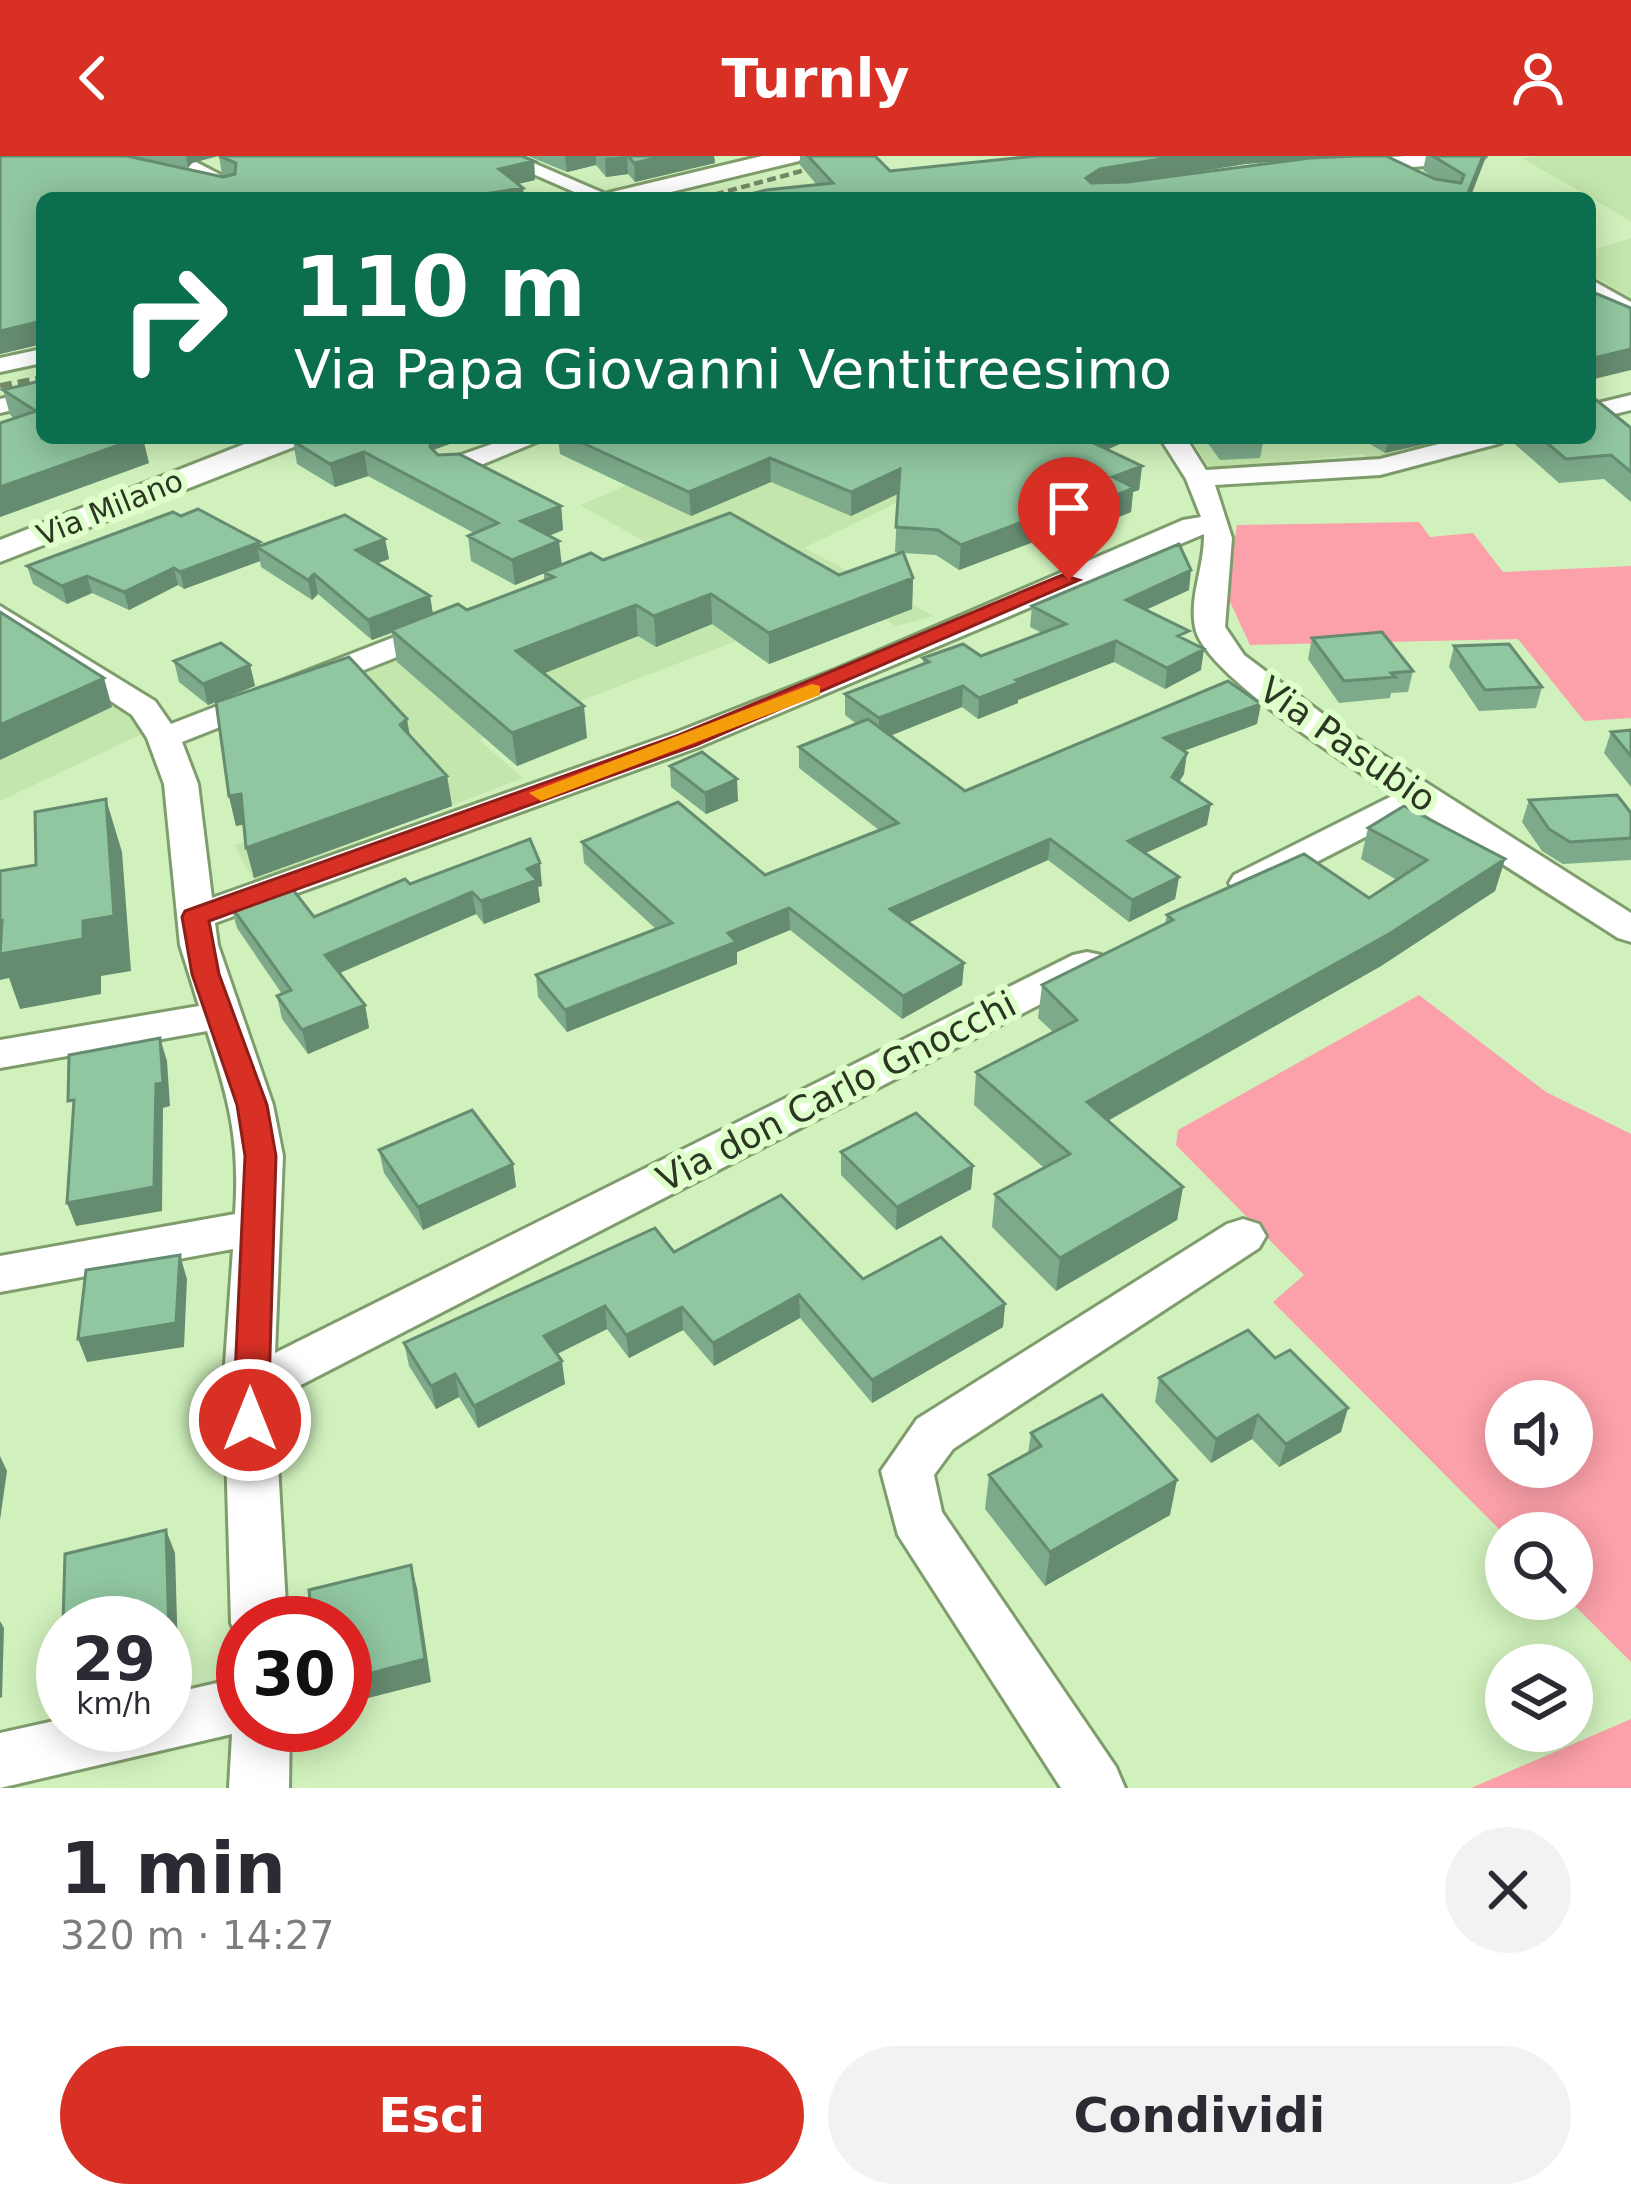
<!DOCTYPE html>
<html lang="it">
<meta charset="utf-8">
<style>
body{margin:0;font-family:"DejaVu Sans",sans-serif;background:#f2f2f3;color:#2b2b33;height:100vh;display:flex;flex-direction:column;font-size:45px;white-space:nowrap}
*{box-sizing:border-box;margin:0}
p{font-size:39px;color:#7c7c81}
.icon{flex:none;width:66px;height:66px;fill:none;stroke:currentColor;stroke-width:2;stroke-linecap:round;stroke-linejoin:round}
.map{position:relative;height:1632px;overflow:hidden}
.sheet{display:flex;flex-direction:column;background:#fff;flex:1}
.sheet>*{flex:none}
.guide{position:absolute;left:36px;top:36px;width:1560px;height:252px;border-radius:18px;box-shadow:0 6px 30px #0003;background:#0b6e4f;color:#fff;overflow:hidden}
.fabs{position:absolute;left:1485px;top:1224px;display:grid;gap:24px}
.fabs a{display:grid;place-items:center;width:108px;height:108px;border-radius:50%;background:#fff;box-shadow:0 6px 30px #0003;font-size:60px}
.speed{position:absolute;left:36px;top:1440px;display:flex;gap:24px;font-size:60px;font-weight:700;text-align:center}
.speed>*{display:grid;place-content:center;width:156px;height:156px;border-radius:50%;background:#fff;box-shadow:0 6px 30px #0003;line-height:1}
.speed small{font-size:30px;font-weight:400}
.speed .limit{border:18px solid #d22;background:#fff;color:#111}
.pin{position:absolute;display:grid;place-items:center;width:102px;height:102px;color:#fff;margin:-123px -51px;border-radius:50% 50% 50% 0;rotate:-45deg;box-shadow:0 0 12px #0007}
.pin .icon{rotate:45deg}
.me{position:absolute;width:132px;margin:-66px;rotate:0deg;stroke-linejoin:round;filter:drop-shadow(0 0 9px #0008)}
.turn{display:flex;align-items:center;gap:42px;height:252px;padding:0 60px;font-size:54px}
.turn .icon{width:156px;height:156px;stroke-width:2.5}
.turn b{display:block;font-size:84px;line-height:102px}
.round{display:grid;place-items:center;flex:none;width:126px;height:126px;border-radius:63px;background:#f2f2f3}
.head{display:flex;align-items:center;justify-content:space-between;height:204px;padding:0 60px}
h1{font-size:72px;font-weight:600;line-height:90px}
.primary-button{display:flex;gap:24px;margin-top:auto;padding:24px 60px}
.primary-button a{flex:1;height:138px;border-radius:72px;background:#d93025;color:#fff;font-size:48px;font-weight:600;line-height:138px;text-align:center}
.primary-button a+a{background:#f2f2f3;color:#2b2b33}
header{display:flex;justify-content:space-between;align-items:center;height:156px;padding:0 60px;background:#d93025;color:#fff;font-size:54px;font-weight:600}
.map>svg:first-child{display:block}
</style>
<header><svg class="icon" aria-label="back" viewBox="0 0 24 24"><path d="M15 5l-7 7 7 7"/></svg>Turnly<svg class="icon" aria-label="person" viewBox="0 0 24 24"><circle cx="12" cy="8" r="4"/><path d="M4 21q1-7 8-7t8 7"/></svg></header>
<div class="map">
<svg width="1631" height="1632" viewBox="0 0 1631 1632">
<rect width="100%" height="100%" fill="#d0f1bc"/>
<path fill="#c2e6ab" d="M1631,0v65l-109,-63 22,-2z
M1631,82v60l-41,-24v-23z
M739,282h290l-225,110 130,68 -38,10 -48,-28 -369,142 44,38 -269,103 -20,-36 135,-40 -90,-104 384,-149 -83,-47z
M1191,282h264l-86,22 -6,-6 -153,15z
M0,475l120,73 28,27 -148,70z"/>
<path fill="#fca0a9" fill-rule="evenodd" d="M1419,366l11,15 43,-4 30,39 128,-6v152l-47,3 -66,-82 -268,6 -24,-52 11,-68z
M1419,839l127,97 85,42v528l-63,-63 4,-66 -66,3 -233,-234 31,-27 -128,-130 2,-15zM1506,1245h66v66h-66z
M1631,1563v69h-160z"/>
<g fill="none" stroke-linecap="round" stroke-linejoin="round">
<g stroke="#7f9d6c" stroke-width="6">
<path id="minor" d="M143,0l49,4 73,38h-25z
M492,0h25l98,42h-27z
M1405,0h80l-9,6 -127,10 -9,-6 9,-6z
M1590,123l41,23v17l-41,-23z
M42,193v14l-42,9v-14z
M42,233v14l-42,10v-14z
M1631,239v15l-41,10v-15z
M509,282h37l-87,36h-18l-4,-6 4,-6z
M1160,282h26l20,32 174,-11 82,-21h43l-4,5 -121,32 -165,10 17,53 -7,89 19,28 104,78 283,180v29l-13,-4 -200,-128 -158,81h-26l-5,-8 5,-8 160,-80c-41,-28 -192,-122 -199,-168 -6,-31 10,-62 9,-93l-505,213 -484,176 3,22 55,160 10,51 -8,197 798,-398 14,-3 14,3 5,9 -5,9 -804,414 -23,7 13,229h-44v19l-4,-1 -8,-18 -7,-244 9,-130 -233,43v-36l235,-42c5,-74 -6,-114 -28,-183l-207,37v-28l199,-34 -19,-61 -16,-161 -17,-46 -15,-23 -132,-87v-22l155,95 16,23 262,-102h22l4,6 -4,6 -273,108 16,42 14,114 463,-165 162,-64 346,-149 18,-3 -15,-38z
M1243,1063l16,5 7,12 -7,12 -306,201 -19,26 8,37 174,255 9,21h-64l-163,-253 -17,-64 36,-52 310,-195z
M243,1521v48h47l-1,63h-60l3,-54 -232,54v-55l63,-14v6h102v-30z"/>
</g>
<g stroke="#7f9d6c" stroke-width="6">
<path id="tertiary" d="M762,0h40l-3,5 -153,37h-42l4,-5z
M260,282h44l-5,7 -299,117v-22z"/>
</g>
<use href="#minor" fill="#fff" fill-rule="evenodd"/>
<use href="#tertiary" fill="#fff" fill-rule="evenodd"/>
<path stroke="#748967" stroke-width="4.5" stroke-dasharray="9 4.5" stroke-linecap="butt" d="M702,42l155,-42"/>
<path stroke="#748967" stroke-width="6" stroke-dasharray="12 6" stroke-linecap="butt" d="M0,230l42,-8"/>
</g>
<path fill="#7caa8a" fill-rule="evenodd" d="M0,0l223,21 3,-1 -4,-1 -3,-19 315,5 1,19 -17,4 5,4 1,10h-482v146l-42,10z
M129,0h89l-26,7 -4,5z
M528,0h186l1,7 -80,19 -7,-8 -22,3 -10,-12 -29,7z
M800,0h75l15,15 454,-15 91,23 -12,-9 3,-14h60l-16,42 -653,-13 -17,-20zM1301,3l-150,20 94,-15z
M3,234l146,73 -149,54v-94l14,-5 -4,-3z
M1631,272v74l-27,-23 -45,4 -51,-45h82z
M302,282h164l-33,12 5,5 123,51 2,24 -14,6 12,29 42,-5 236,15 62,-22 -6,-1 3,-59 -47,23 -80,-34 -80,34 -131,-62 -2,-16h575l-26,12 35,16 -3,24 -6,2 -2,20 -85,34 -10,-5 -77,29 -23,-15 -33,-2 10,25 -1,31 -143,55 -57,-40 -56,23 -18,-11 -94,37 43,65 -70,28 -120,-104 -5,-29 -20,7 -54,-46 -6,6 -51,-33 -1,-6 -76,28 -6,-4 -49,25 -37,-17 -25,11 -34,-20 -6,-18 154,-50 79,30 125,-7 4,20 -12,4 53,33 3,18 34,-4 77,-29v-8l-29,12 -44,-24 -3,-25 6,-3 -106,-57 -33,11 -38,-23 -4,-23z
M1204,282h60l-4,20 -40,2z
M1360,282h92l-67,15z
M1189,434l-43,20 41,31 14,29 -36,19 -51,-27 -96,38v3l-40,16 -16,-12 -72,29 75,55 292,-67 -73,27v23l-5,8 28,43 -62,28 34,24 -4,22 -46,23 -81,-62 -140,63 56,40 -2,22 -60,34 -112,-89 -53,22v12l-170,68 -29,-35 -2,-22 120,-46 -72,-66 -2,-21 183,33 114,-45 -80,-62v-21l58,-23 -12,-9v-21l78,-29v-7l58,-2 61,-23 -12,-6 2,-21z
M1312,482l101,33 -5,21 -17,1 -1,5 -51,5 -31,-44z
M1454,490l88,41 -6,21 -57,3 -30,-44z
M174,505l76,4 5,21 -38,15 193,35 37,40 5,30 -198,72 -10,-54 -8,2 -7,-30 -13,-94 -8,3 -29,-23z
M1631,574v57l-27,-34 7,-21z
M670,610l68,35 -32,13 -35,-27z
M1529,644l102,13v47l-68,4 -21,-13 -20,-29z
M1368,672l137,31 -10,32 -114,75 -273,155 75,66 -6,33 -121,71 -64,-64 3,-33 49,-26 -70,-63 2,-33 77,-40 -15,-14 4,-33 123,-61 2,-9 202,-17 28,-18 -36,-21z
M410,728l132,2 -4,1 2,15 -56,22 -8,-10 -136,59 25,32 4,23 -61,26 -26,-35 -5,-23 5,-2 -45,-66 -6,-22 83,11z
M379,994l134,14 3,23 -93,43 -39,-57z
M841,996l132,14 -2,23 -75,41 -55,-55z
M674,1096l189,27 142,25 -2,23 -131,76 -72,-85 -86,48 -31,-36 -54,28 -22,-29 -50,25 8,30 -87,44 -19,-31 -23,12 -27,-43 -5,-23z
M1159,1222l182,54 -62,35 -27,-28 -41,24 -56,-61z
M1031,1277l139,82 -125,71 -60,-77 4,-34 39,-22z"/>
<path fill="#658b70" d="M186,0h32l-26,7 -4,5z
M565,0h31v9l-29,7z
M627,0l1,18 -22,3 -1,-19z
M664,0h50l1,7 -80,19 -1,-19z
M1179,0h165l-99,8 -147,24 -13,9 1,-19 14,-9z
M1483,0h3l-2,6 -14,36h-4z
M534,5l1,19 -34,8 -2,-19z
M523,32l1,10h-65z
M42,165v23l-42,10v-23z
M1631,193v21l-41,10v-21z
M139,282h4l6,25 -149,54v-30z
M415,282h51l-33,12z
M1083,282h50l-53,23z
M1389,282h63l-67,15z
M364,296l4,24 -33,11 -5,-23z
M770,302l1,24 -80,34 -2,-24z
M1142,310l-3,24 -6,2 -2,20 -85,34 2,-24 65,-45z
M900,313v24l-49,23v-24z
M561,350l2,24 -39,16 -3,-25z
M1038,360l-2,25 -77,29 2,-25z
M385,383l4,20 -29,11 -4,-20z
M559,385l3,25 -47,19 -3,-25z
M260,386l1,8 -4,-3 3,14 -76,28 -4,-17z
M174,412l4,17 -49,25 -5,-18z
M1191,414l-2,20 -66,30 3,-20z
M314,418l4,20 -6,6 -4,-20z
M87,420l5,17 -25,11 -5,-18z
M913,422l-1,31 -143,55v-31z
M711,438l1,30 -56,23 -2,-31z
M430,440l3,20 -61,24 -4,-20z
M636,449l2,31 -118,47 -4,-32z
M1116,485l-2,21 -96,38v3l-40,16 1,-21 37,-18z
M1204,493l-3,21 -36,19 2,-21z
M250,509l5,21 -47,19 -5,-21z
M104,522l8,29 -112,53v-35z
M963,530l-1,21 -83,33v-22z
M1261,548l-4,20 -96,35 3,-21z
M584,550l3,32 -70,28 -5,-33z
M407,563l5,29 -12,-23z
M1187,597l-3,21 -16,25 4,-22z
M447,620l5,30 -198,72 -8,-30z
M737,623l1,22 -32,13 -1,-21z
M241,638l7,30 -12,2 -7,-30z
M106,643l16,53 9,119 -30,5v18l-81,15 -11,-31 -9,2v-58l83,-1z
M1211,648l-4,21 -81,37 2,-21z
M1050,683l-2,21 -159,71 1,-22z
M1505,703l-10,32 -114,75 -299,169 5,-33z
M540,707l2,23 -4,1 2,15 -56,22 -3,-23 46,-32z
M1179,721l-4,22 -46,23 3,-22z
M472,736l4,22 -146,63 -5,-22z
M789,752l1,22 -53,22v12l-170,68 -2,-22 163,-77z
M964,807l-2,22 -60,34 1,-23z
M365,849l4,23 -61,26 -6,-24z
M160,882l7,23 3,45 -7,2 -1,103 -86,15 -9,-23 89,-119z
M513,1008l3,23 -93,43 -5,-23z
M973,1010l-2,23 -75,41 1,-23z
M1183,1031l-6,33 -121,71 4,-33z
M180,1099l7,24 -3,68 -97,15 -9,-23z
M799,1139l1,23 -86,48 -1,-23z
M1005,1148l-2,23 -131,76v-23z
M605,1150l2,23 -60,30 -3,-23z
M682,1151l1,23 -54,28 -3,-23z
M562,1205l3,23 -87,44 -4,-22z
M455,1218l4,23 -23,12 -5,-23z
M1348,1252l-7,24 -62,35 7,-23z
M1258,1259l-6,24 -41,24 5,-24z
M0,1300l7,15 -7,49z
M1177,1324l-7,35 -125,71 5,-34z
M166,1374l9,23 3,102 -13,3z
M411,1409l6,23 14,94 -86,22v-24z
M0,1465l4,7 -2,69 -2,1z"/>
<path fill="#90c6a0" stroke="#658b70" stroke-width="3" d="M0,0h127l96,21 12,-3 1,-11 -17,-7h303l12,5 -35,8 24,19 -64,10h-417v123l-42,10z
M628,0h36l-30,7z
M808,0h67l15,15 146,-15h143l-79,13 -14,9 5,5 37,-1 182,-24 46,-2h30l49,23 26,4 3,-8 -31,-19h50l-17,42h-731l31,-8 67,-7z
M1590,135l41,17v41l-41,10z
M41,220l1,62h97l-139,49v-64l36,-12 -33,-21 33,-8z
M1590,239l41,33v44l-20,-17 -45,4 -25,-21h49z
M302,282h125l4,2 -1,7 8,8 21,-1 102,52 -40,15 38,20 -47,19 -44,-24 30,-13 -134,-71 -34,12 -37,-23z
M572,282h511l59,28 -29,11 21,11 -86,34 -10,-6 -77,29 -23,-15 -42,-3 4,-58 -49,23 -81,-34 -81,34z
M198,353l62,33 -80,30 -6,-4 -50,24 -37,-16 -25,10 -35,-20 146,-54 8,4z
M730,357l109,62 64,-23 10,26 -144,55 -58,-39 -57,22 -18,-11 -120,46 68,55 -72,27 -121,-103 67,-26 9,6 87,-33 -11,-5 48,-19 12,7z
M345,359l40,24 -29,11 74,46 -62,24 -54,-46 -6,6 -51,-33z
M1179,388l12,26 -65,30 63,31 -11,5 26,13 -37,19 -51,-27 -100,39 4,2 -41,16 -16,-12 -84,32 -34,-24 84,-32 -6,-4 40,-14 18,12 85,-32 -34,-18z
M0,456l104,66 -104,47z
M1382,476l31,39 -22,2 4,4 -51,4 -32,-43z
M221,487l29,22 -47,19 -29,-23z
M1509,488l33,43 -57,3 -31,-44z
M349,501l58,62 -7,6 47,51 -201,72 -5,-54 -12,2 -13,-94z
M1228,525l33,23 -97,34 23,15 -15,24 39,27 -83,37 51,36 -47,23 -82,-61 -160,70 74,54 -61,33 -114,-88 -61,25 8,9 -171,68 -29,-35 136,-52 -90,-81 96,-40 87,73 133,-52 -99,-76 69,-28 97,72z
M1631,574v26l-20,-24z
M702,596l35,27 -32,14 -35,-27z
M1617,639l14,18v25l-61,4 -21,-13 -20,-29z
M106,643l8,117 -31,5v18l-83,15 2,-33 -2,1v-51l36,-6 -1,-53z
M1404,650l101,53 -116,75 -302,168 96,85 -123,71 -65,-64 75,-40 -94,-82 101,-52 -35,-35 131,-65 -6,-5 137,-61 65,44 58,-38 -59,-32z
M530,683l10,24 -13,6 10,11 -56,21 -9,-9 -147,63 40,50 -63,25 -25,-34 14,-6 -60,-84 22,-8 -1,-8 32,-12 30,39 91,-38 5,5z
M160,882l3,45 -7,1 -2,103 -87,16 7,-103 -6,1 1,-46z
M472,954l41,54 -95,43 -39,-57z
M916,957l57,53 -76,41 -56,-55z
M781,1039l82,84 78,-42 64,67 -133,76 -73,-85 -86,48 -31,-36 -56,28 -21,-29 -61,30 18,25 -88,45 -19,-32 -24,12 -27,-43 251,-115 19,24z
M180,1099l-4,68 -98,16 8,-69z
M1248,1174l27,28 15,-8 58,58 -62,36 -28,-29 -42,24 -57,-61z
M1102,1239l75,85 -127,72 -61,-77 52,-29 -10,-13z
M166,1374l3,102 -4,1v-10h-102l2,-69z
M411,1409l14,94 -80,21v-57h-33l-3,-33z"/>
<path fill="#d93025" stroke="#8d1f18" stroke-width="3" d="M1062,419l17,5 -383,165 -487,176 10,53 48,131 9,51 -8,264 -5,10 -13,4 -12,-4 -5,-10 12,-264 -8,-51 -45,-131 -10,-57 3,-6 494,-176z"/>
<path fill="#f59e0b" d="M812,528l8,2v9l-271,103 -8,3 -12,-8z"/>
<g text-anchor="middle" stroke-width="12" stroke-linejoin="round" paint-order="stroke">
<g font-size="30" fill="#2b3723" stroke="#deffc9">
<text transform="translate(110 352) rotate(-22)" y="10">Via Milano</text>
</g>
<g font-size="36" fill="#2b3723" stroke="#deffc9">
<text transform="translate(1348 588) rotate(35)" y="13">Via Pasubio</text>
<text transform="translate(836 935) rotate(-27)" y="13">Via don Carlo Gnocchi</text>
</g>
</g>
</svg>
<div class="fabs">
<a><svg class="icon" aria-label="sound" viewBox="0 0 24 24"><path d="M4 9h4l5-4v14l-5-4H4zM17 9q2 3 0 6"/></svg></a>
<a><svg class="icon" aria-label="search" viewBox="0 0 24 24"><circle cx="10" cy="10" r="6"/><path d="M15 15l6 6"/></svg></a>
<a><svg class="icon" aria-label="layers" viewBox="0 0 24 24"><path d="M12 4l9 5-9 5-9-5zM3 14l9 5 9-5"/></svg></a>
</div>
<div class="speed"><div>29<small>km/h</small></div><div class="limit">30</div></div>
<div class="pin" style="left:1069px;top:424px;background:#d93025"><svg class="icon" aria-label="arrive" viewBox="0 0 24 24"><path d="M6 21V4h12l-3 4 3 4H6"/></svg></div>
<svg class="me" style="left:250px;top:1264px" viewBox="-20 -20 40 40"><circle r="17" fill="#d93025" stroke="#fff" stroke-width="3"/><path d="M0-11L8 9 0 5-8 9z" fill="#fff"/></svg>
<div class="guide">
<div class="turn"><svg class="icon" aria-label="right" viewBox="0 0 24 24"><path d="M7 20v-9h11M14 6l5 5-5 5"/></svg><div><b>110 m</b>Via Papa Giovanni Ventitreesimo</div></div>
</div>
</div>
<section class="sheet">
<div class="head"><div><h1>1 min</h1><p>320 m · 14:27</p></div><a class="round"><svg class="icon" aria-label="close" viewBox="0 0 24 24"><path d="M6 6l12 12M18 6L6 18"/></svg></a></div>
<div class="primary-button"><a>Esci</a><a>Condividi</a></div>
</section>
